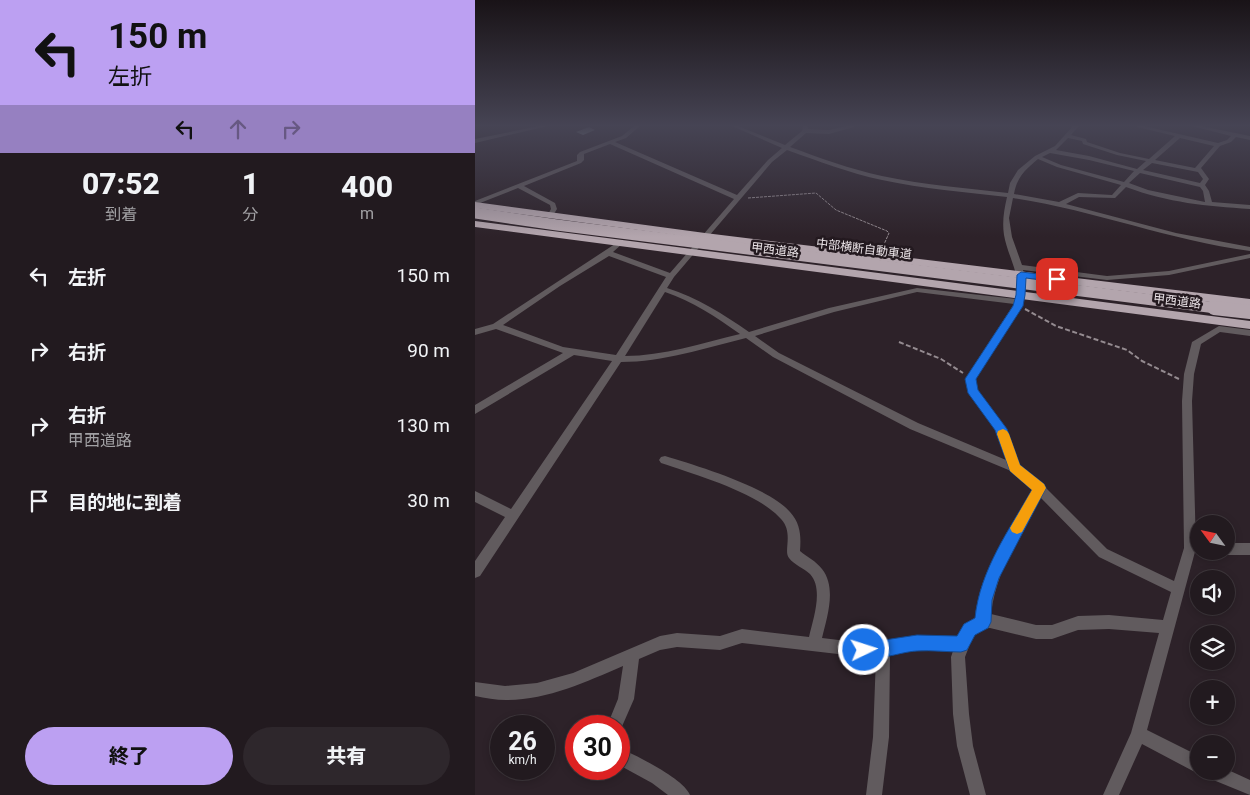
<!DOCTYPE html>
<html lang="ja">
<meta charset="utf-8">
<style>
body{margin:0;font-family:Roboto,"Noto Sans JP",sans-serif;background:#2e272c;color:#f1f3f6;height:100vh;display:flex;flex-direction:column;font-size:19px;white-space:nowrap}
*{box-sizing:border-box;margin:0}
p{font-size:16px;color:#a2a1a4}
.icon{flex:none;width:28px;height:28px;fill:none;stroke:currentColor;stroke-width:2;stroke-linecap:round;stroke-linejoin:round}
.map{position:relative;flex:1;overflow:hidden}
.details{display:flex;flex-direction:column;background:#221a1f;width:475px}
.details>*{flex:none}
.guide{background:#bca0f2;color:#111;overflow:hidden}
.needle{width:32px;rotate:303deg}
.controls{position:absolute;left:715px;top:515px;display:grid;gap:10px}
.controls a{display:grid;place-items:center;width:45px;height:45px;border-radius:50%;background:#221a1f;box-shadow:0 2px 8px #0003,0 0 0 1px #3f383d;font-size:25px}
.speed{position:absolute;left:15px;top:715px;display:flex;gap:10px;font-size:25px;font-weight:700;text-align:center}
.speed>*{display:grid;place-content:center;width:65px;height:65px;border-radius:50%;background:#221a1f;box-shadow:0 2px 8px #0003,0 0 0 1px #3f383d;line-height:1}
.speed small{font-size:12px;font-weight:400}
.speed .limit{border:8px solid #d22;background:#fff;color:#111}
.pin{position:absolute;display:grid;place-items:center;width:42px;height:42px;color:#fff;margin:-21px;border-radius:10px;box-shadow:0 2px 8px #0006}
.me{position:absolute;width:55px;margin:-28px;rotate:86deg;stroke-linejoin:round;filter:drop-shadow(0 0 4px #0008)}
.turn{display:flex;align-items:center;gap:18px;height:105px;padding:0 25px;font-size:22px}
.turn .icon{width:65px;height:65px;stroke-width:2.5}
.turn b{display:block;font-size:35px;line-height:42px}
.lanes{display:flex;align-items:center;height:48px;padding:0 25px;background:#0003;justify-content:center;gap:25px;direction:ltr}
.lanes .off{opacity:.35}
.eta{display:flex;justify-content:space-evenly;align-items:center;height:85px;text-align:center}
.eta b{font-size:30px;font-weight:800;line-height:35px}
.action{display:flex;gap:10px;margin-top:auto;padding:10px 25px}
.action a{flex:1;height:58px;border-radius:30px;background:#bca0f2;color:#111;font-size:20px;font-weight:800;line-height:58px;text-align:center}
.action a+a{background:#2e272c;color:#f1f3f6}
ul{padding:0;list-style:none}
li{display:flex;align-items:center;gap:15px;height:75px;padding:0 25px}
li div{flex:1}
li b{display:block;font-size:19px}
li em{font-style:normal}
main{display:flex;flex:1;min-height:0}
.map>svg:first-child{display:block}
</style>
<main>
<section class="details">
<div class="guide">
<div class="turn"><svg class="icon" aria-label="left" viewBox="0 0 24 24"><path d="M17 20v-9H6M10 6l-5 5 5 5"/></svg><div><b>150 m</b>左折</div></div>
<div class="lanes"><svg class="icon" aria-label="left" viewBox="0 0 24 24"><path d="M17 20v-9H6M10 6l-5 5 5 5"/></svg><svg class="icon off" aria-label="ahead" viewBox="0 0 24 24"><path d="M12 20V5M6 11l6-6 6 6"/></svg><svg class="icon off" aria-label="right" viewBox="0 0 24 24"><path d="M7 20v-9h11M14 6l5 5-5 5"/></svg></div>
</div>
<div class="eta">
<div><b>07:52</b><p>到着</p></div>
<div><b>1</b><p>分</p></div>
<div><b>400</b><p>m</p></div>
</div>
<ul>
<li><svg class="icon" aria-label="left" viewBox="0 0 24 24"><path d="M17 20v-9H6M10 6l-5 5 5 5"/></svg><div><b>左折</b></div><em>150 m</em></li>
<li><svg class="icon" aria-label="right" viewBox="0 0 24 24"><path d="M7 20v-9h11M14 6l5 5-5 5"/></svg><div><b>右折</b></div><em>90 m</em></li>
<li><svg class="icon" aria-label="right" viewBox="0 0 24 24"><path d="M7 20v-9h11M14 6l5 5-5 5"/></svg><div><b>右折</b><p>甲西道路</p></div><em>130 m</em></li>
<li><svg class="icon" aria-label="arrive" viewBox="0 0 24 24"><path d="M6 21V4h12l-3 4 3 4H6"/></svg><div><b>目的地に到着</b></div><em>30 m</em></li>
</ul>
<div class="action"><a>終了</a><a>共有</a></div>
</section>
<div class="map">
<svg width="775" height="795" viewBox="0 0 775 795">
<rect width="100%" height="100%" fill="#2d2229"/>
<path fill="#93a5a4" d="M114,127l6,3 -12,5 -7,-3z"/>
<g fill="none" stroke-linecap="round" stroke-linejoin="round">
<path stroke="#948b90" stroke-width="1" stroke-dasharray="3 1" stroke-linecap="butt" d="M273,198l68,-5 20,17 51,21 2,2 -7,16"/>
<path stroke="#948b90" stroke-width="2" stroke-dasharray="5 2.5" stroke-linecap="butt" d="M550,309l31,17 71,24 15,11 37,18
M424,342l42,17 22,14"/>
<path fill="#615b5e" fill-rule="evenodd" d="M64,126h9l-73,17v-4z
M159,126h6l-14,12 -11,4 122,53 31,-35 14,-12 -50,-22h6l47,19 17,-14 1,-5h4l1,3 21,1 18,-4h7v1l-25,7 -23,-1 -16,14c30,11 60,22 92,29 41,9 84,12 126,17l2,-10 8,-13 17,-14 20,-10 18,-20h6l-8,9 15,4 1,3 33,11 29,6 26,-23 -38,-9v-1h7l74,17 9,-3 4,-4 -39,-10h9l49,10v4l-14,-3 -5,5 -11,4 -19,22 8,11 -4,6 4,6 3,11 38,3v4c-44,-3 -81,-6 -124,-22l-11,11 -36,-1 -13,7 110,29 74,14v4c-81,-11 -157,-41 -237,-53l-4,20 3,19 10,28 85,11 62,-5 81,-17v4l-81,17 -62,5 -84,-10c4,11 2,25 -1,36l-47,73 2,10 29,40 14,36 23,20 64,64 67,32 10,-33 -2,-147 2,-27 8,-32 27,-16 31,4v6l-30,-4 -19,12 -7,30 -2,27 4,147 -49,182 52,26v15h4l-4,2 -6,-2 -51,-27 -23,51h-16l28,-62 28,-100 -50,-4 -31,1 -26,9h-16l-46,-11 -9,1 -7,5 -9,23 4,57 4,32 13,49h-16l-13,-49 -4,-32 -2,-57 2,-6 -36,-1 -27,5 -1,82 -7,58h-16l7,-58 3,-80h-12l-122,-14 -22,7 -43,-3 -17,3 -21,9 -5,40 -14,32 -1,1v-6h-12l11,-27 5,-33c-37,16 -76,34 -117,34 -10,0 -21,-2 -31,-4v-14l30,4 32,-3 36,-10 87,-37 17,-3 43,3 22,-7 67,8c4,-18 15,-48 1,-63 -6,-6 -16,-9 -21,-16 -6,-7 5,-25 -8,-39 -24,-27 -85,-44 -120,-56l-2,-3 2,-3 4,-1c33,10 103,31 125,56 11,12 11,25 10,39 7,6 16,10 22,18 15,19 5,48 0,69l42,5 19,-1 34,-6 41,1 6,-13 13,-7c7,-48 32,-87 55,-128l-21,-18 -101,-42 -137,-72 -27,-19c-41,10 -83,24 -125,24l-141,214 -5,2v-17l30,-44 -30,-15v-11l36,18 101,-148 -38,-6 -99,59v-9l88,-52 -67,-24 -21,6v-6l18,-5 125,-82 4,2 -9,8 57,21 64,-74 -124,-55 -26,10v6l-3,3 -57,23 31,17 2,6 -5,8 -5,-1 4,-7 -1,-4 -32,-17 -43,17v-4l102,-40v-6l3,-3 42,-16zM593,138l14,3 1,3 34,11 29,6 -9,8 -48,-13 -33,-6zM705,138l34,8 -19,22 -40,-8zM312,150c31,11 62,23 95,30 41,9 83,12 125,17 -3,13 -5,25 -3,38 4,23 18,40 12,64l-99,-11 -88,20 -80,24c-26,-18 -51,-34 -82,-44l7,-11 98,-115zM575,153l39,7 45,11 -10,11 -63,-17 -19,-8zM563,159l19,8 64,18 -9,10 -34,-2 -19,9 -45,-8c3,-17 11,-24 24,-35zM677,163l46,9 5,7 -3,4 -57,-13zM665,173l60,14 3,4 2,11 -57,-12 -19,-7zM134,256l57,21 -50,78 -53,-8 -60,-22 57,-39zM190,292c27,9 51,25 75,42 -38,9 -77,22 -115,22zM442,292l97,12 -49,75 4,13 27,38 10,30 -88,-37 -139,-70 -24,-17 79,-24zM565,497l59,60 72,35 -8,28 -54,-5 -31,1 -26,9h-16l-45,-11c5,-43 29,-79 49,-117z
M751,543h24v12h-24l-4,-2 -1,-2h5z
M144,748c17,7 65,31 71,47h-22l-16,-12 -33,-18z
M751,769l24,11v15l-44,-18 -2,-6h22z"/>
<path fill="#b3a5ad" fill-rule="evenodd" d="M0,202l230,31 545,66v8l-545,-68 -230,-31z
M0,221l775,100v8l-775,-102z"/>
<path stroke="#b3a5ad" stroke-width="11" d="M0,213l82,12 667,84"/>
<path stroke="#b3a5ad" stroke-width="14" d="M739,308l36,4"/>
</g>
<linearGradient id="sky" x2="0" y2="1"><stop stop-color="#191317"/><stop offset="0.53" stop-color="#464454"/><stop offset="1" stop-color="#464454" stop-opacity="0"/></linearGradient>
<rect width="775" height="237" fill="url(#sky)"/>
<path fill="#1a73e8" stroke="#114b97" d="M546,272l36,4 5,3 -5,3 -31,-4 -1,17 -2,11 -47,73 2,11 29,39 13,36 24,19 2,4 -47,90 -7,22 -1,22 -3,6 -13,7 -8,15 -6,2c-14,0 -29,-2 -44,-1 -19,1 -41,12 -59,5l-2,-6 2,-6 59,-9 40,1 7,-12 11,-6c5,-48 34,-88 57,-128l-22,-19 -15,-41 -27,-37 -3,-14 48,-73 3,-11 1,-20z"/>
<path fill="#f59e0b" d="M528,429l4,2 2,3 11,31 24,19 2,4 -24,44 -5,2 -5,-2 -2,-4 22,-38 -22,-19 -13,-37 1,-3z"/>
<g text-anchor="middle" stroke-width="5" stroke-linejoin="round" paint-order="stroke">
<g font-size="12" fill="#e8e1e5" stroke="#23191f">
<text transform="translate(389 249) rotate(7)" y="4">中部横断自動車道</text>
<text transform="translate(300 250) rotate(7)" y="4">甲西道路</text>
<text transform="translate(702 301) rotate(7)" y="4">甲西道路</text>
</g>
</g>
</svg>
<div class="controls">
<a><svg class="needle" viewBox="-14 -14 28 28"><path d="M0-13l5 13h-10z" fill="#e53935"/><path d="M0 13l5-13h-10z" fill="#a2a1a4"/></svg></a>
<a><svg class="icon" aria-label="sound" viewBox="0 0 24 24"><path d="M4 9h4l5-4v14l-5-4H4zM17 9q2 3 0 6"/></svg></a>
<a><svg class="icon" aria-label="layers" viewBox="0 0 24 24"><path d="M12 4l9 5-9 5-9-5zM3 14l9 5 9-5"/></svg></a>
<a>+</a>
<a>−</a>
</div>
<div class="speed"><div>26<small>km/h</small></div><div class="limit">30</div></div>
<div class="pin" style="left:582px;top:279px;background:#d93025"><svg class="icon" aria-label="arrive" viewBox="0 0 24 24"><path d="M6 21V4h12l-3 4 3 4H6"/></svg></div>
<svg class="me" style="left:389px;top:650px" viewBox="-20 -20 40 40"><circle r="17" fill="#1a73e8" stroke="#fff" stroke-width="3"/><path d="M0-11L8 9 0 5-8 9z" fill="#fff"/></svg>
</div>
</main>
